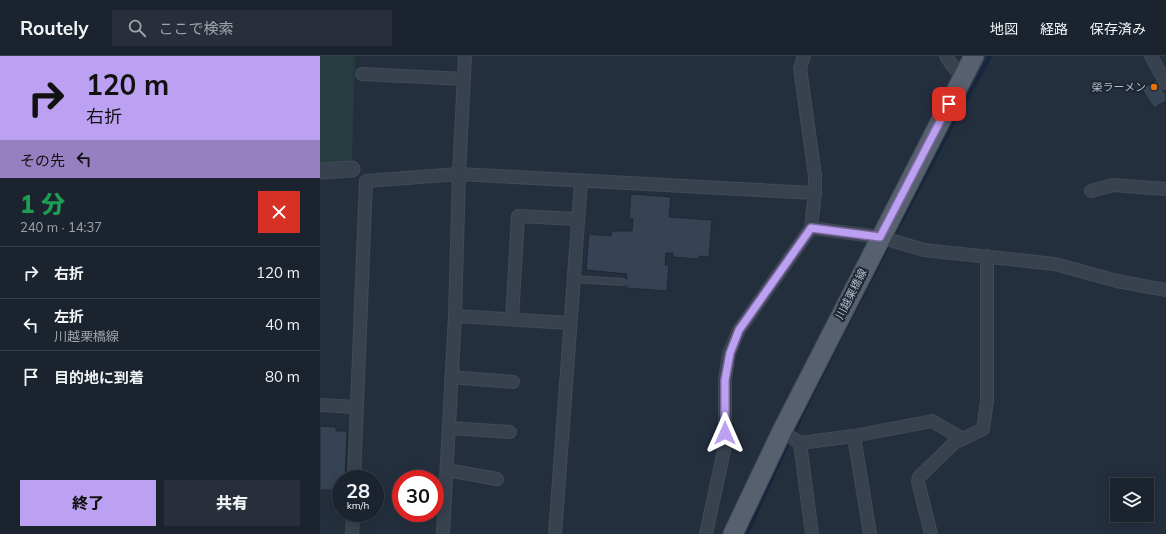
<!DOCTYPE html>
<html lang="ja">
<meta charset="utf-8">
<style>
body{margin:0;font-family:Mulish,"Noto Sans JP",sans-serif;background:#282f3a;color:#f1f3f6;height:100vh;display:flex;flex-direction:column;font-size:15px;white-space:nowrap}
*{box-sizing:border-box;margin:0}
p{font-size:13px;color:#a0a4aa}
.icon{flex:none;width:22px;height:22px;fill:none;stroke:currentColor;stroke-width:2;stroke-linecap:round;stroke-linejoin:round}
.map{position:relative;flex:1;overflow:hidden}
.sheet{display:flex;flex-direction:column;background:#1b232e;width:320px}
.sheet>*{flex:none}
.guide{background:#bca0f2;color:#111;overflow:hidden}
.buttons{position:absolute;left:790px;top:422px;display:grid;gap:8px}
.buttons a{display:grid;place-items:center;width:44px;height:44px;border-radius:0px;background:#1b232e;box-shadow:0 2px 10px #0003,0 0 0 1px #39404a;font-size:20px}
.speed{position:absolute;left:12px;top:414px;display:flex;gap:8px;font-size:20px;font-weight:700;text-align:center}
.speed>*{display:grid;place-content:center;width:52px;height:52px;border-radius:50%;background:#1b232e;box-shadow:0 2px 10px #0003,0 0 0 1px #39404a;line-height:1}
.speed small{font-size:10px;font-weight:400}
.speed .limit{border:6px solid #d22;background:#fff;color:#111}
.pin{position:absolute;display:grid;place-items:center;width:34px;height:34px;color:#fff;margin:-17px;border-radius:8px;box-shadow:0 2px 6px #0006}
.me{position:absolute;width:44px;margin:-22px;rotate:0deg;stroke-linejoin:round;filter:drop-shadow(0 0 3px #0008)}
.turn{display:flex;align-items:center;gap:14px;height:84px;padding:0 20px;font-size:18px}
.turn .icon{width:52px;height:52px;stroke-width:2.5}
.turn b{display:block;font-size:28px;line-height:34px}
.then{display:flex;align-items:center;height:38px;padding:0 20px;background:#0003;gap:8px;font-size:15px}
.round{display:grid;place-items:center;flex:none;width:42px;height:42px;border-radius:0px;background:#282f3a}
.summary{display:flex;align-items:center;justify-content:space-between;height:68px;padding:0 20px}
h1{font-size:24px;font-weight:800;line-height:30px;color:#1e9e55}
.action{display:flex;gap:8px;margin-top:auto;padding:8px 20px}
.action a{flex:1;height:46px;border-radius:0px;background:#bca0f2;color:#111;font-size:16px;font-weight:800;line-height:46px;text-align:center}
.action a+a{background:#282f3a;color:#f1f3f6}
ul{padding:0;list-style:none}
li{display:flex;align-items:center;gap:12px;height:52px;padding:0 20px;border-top:1px solid #39404a}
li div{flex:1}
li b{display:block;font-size:15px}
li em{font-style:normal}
header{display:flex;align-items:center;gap:24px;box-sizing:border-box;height:56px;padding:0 20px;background:#1b232e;border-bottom:1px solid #39404a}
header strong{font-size:19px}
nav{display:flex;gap:22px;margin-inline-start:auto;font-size:14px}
.search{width:280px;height:36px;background:#282f3a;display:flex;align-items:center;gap:10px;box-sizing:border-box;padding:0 14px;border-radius:0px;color:#a0a4aa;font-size:15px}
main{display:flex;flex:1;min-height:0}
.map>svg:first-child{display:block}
</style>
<header>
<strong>Routely</strong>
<div class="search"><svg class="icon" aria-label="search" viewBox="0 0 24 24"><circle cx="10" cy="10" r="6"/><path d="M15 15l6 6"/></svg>ここで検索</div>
<nav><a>地図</a><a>経路</a><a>保存済み</a></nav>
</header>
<main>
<section class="sheet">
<div class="guide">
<div class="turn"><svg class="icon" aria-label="right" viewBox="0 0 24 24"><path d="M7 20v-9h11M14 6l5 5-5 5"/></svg><div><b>120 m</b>右折</div></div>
<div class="then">その先<svg class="icon" aria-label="left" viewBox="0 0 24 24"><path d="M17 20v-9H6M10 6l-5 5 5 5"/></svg></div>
</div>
<div class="summary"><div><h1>1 分</h1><p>240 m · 14:37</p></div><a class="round" style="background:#d93025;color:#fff"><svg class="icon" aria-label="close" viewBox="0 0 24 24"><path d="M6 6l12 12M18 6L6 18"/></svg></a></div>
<ul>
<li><svg class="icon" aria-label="right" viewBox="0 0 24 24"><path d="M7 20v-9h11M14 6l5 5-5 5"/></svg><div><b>右折</b></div><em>120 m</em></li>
<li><svg class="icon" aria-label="left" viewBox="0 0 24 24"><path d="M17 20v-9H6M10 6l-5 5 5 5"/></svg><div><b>左折</b><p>川越栗橋線</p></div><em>40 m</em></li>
<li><svg class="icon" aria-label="arrive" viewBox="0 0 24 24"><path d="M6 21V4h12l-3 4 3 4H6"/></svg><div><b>目的地に到着</b></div><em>80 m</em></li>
</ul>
<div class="action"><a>終了</a><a>共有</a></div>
</section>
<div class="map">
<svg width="846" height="478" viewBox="0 0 846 478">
<rect width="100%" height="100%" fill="#242f3e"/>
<path fill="#263c3f" d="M0,0h35l-3,105 -32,2z"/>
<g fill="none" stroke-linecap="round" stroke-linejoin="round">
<path stroke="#17263c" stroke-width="4" d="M427,478c62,-144 138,-281 211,-420 10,-19 22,-38 32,-58"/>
</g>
<path fill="#364354" stroke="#1f2835" d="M836,24l10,15v6l-12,7 -12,-19z
M311,138l40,3 -2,20 43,3 -3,37 -10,-1 -1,3 -25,-2v-4h-7l-1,12h4l-2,26 -41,-3 1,-14 -41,-4 3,-36 22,2 1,-5h20l1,-12h-4z
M0,370l16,1v4h11l-2,48h-4v6h-5v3h-4v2h-12z"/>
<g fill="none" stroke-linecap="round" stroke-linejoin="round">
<g stroke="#414a57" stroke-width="8">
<path id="service" d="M253,223l50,3"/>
</g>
<g stroke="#414a57" stroke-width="14">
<path id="minor" d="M626,0l6,9 11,12
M831,0l15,27
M42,18l102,5
M771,135l22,-6 53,4
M491,172l69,9 44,13 131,14 62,17 49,9
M135,260l115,7
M192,263l6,-103 59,3
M131,321l62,5
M0,349l37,2
M129,372l61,4
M462,375l18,12 12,91
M534,380l16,98
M480,387l54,-7 78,-15 31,18
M127,414l50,9
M34,423l12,-298 93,-7 356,19
M32,478l1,-21
M123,478l12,-218 4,-142 6,-118
M235,478l26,-353
M386,478l19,-88v-66l4,-27 10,-23 72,-102 4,-35v-17l-15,-108 4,-12
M611,478l-13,-52 1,-5 35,-34 29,-14 4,-28v-145"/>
</g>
<g stroke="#414a57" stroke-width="17">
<path id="tertiary" d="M0,115l32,-2"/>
</g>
<g stroke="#414a57" stroke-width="21">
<path id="primary" d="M413,478l49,-103 192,-375"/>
</g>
<use href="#service" stroke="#38414e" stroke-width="6"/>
<use href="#minor" stroke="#38414e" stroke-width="12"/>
<use href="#tertiary" stroke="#38414e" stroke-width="15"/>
<use href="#primary" stroke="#56606e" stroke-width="19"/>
</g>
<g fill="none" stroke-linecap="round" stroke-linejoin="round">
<g stroke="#7a689d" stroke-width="10">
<path id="route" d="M405,377v-53l5,-27 9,-23 72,-102 69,9 69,-133"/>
</g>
<use href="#route" stroke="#bca0f2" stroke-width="7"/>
</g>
<circle fill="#e8710a" stroke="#1d2633" stroke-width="1.5" cx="834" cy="31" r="4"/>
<g text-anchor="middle" stroke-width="4" stroke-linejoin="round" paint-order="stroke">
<g font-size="11" fill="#b4bcc9" stroke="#1d2633" text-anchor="end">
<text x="826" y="35">榮ラーメン</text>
</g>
<g font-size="11" fill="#b4bcc9" stroke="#1d2633">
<text transform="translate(531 238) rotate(-63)" y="4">川越栗橋線</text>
</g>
</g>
</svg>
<div class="buttons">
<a><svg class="icon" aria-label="layers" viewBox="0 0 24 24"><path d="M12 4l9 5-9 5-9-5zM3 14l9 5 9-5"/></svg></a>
</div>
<div class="speed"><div>28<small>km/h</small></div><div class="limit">30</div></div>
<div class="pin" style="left:629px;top:48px;background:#d93025"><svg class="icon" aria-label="arrive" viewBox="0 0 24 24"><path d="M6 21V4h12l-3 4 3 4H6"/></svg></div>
<svg class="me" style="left:405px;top:377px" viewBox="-20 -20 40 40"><path d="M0-17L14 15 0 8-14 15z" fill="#bca0f2" stroke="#fff" stroke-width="4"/></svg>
</div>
</main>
